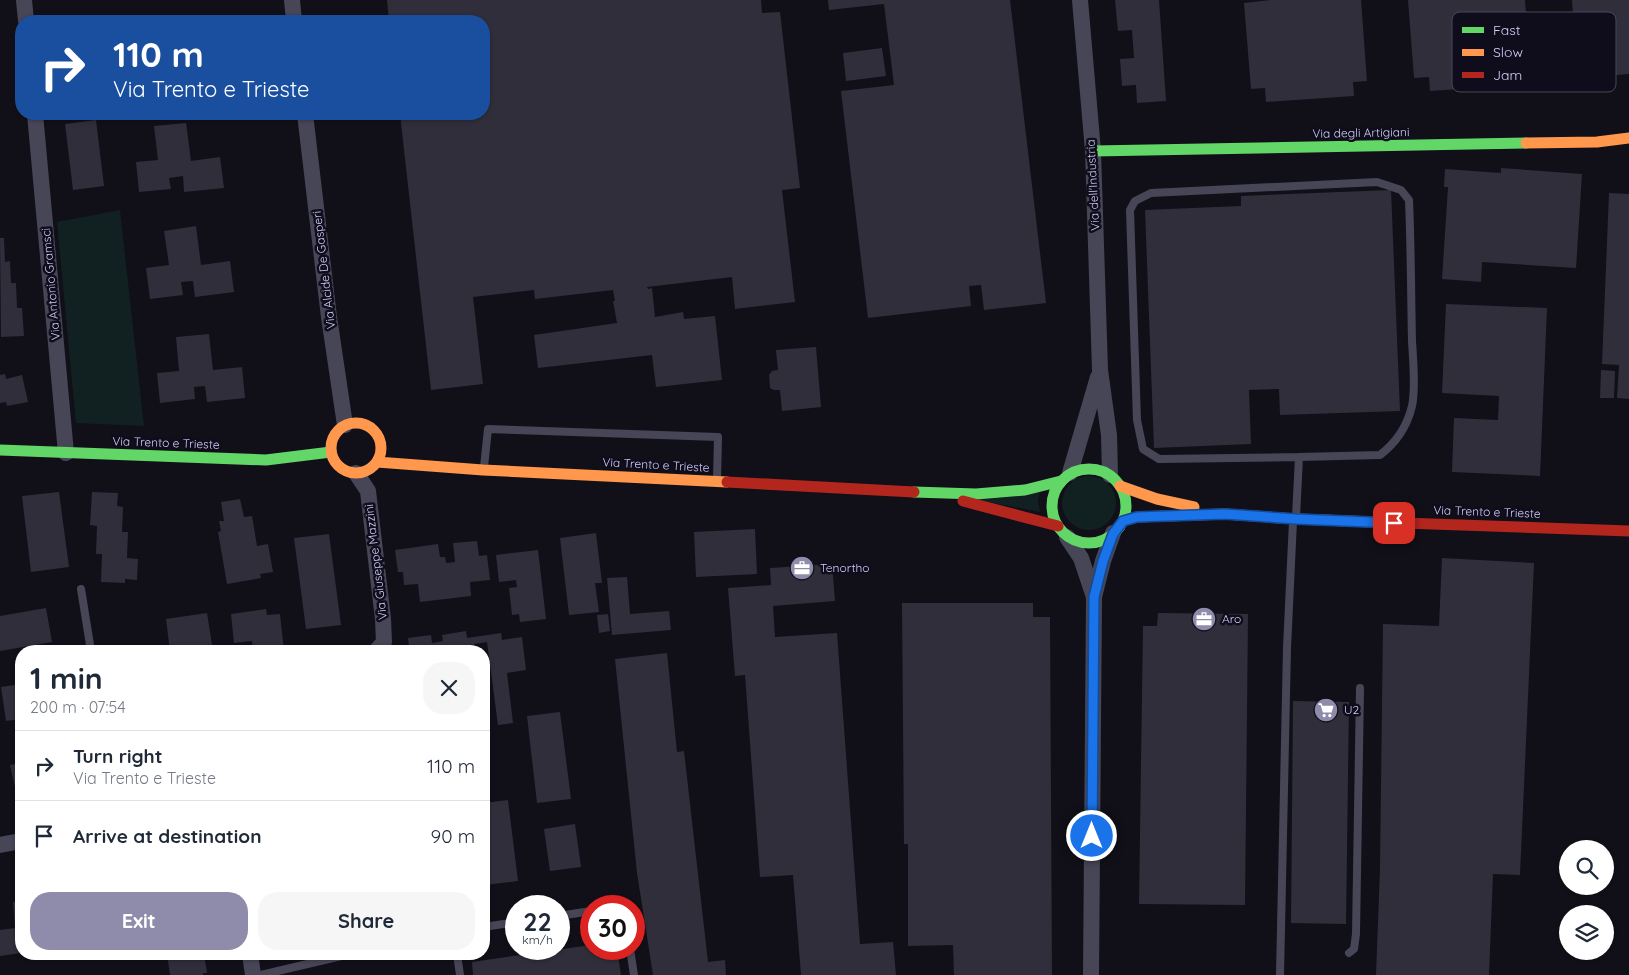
<!DOCTYPE html>
<meta charset="utf-8">
<style>
body{margin:0;font-family:Quicksand,sans-serif;background:#f6f6f7;color:#1f2937;height:100vh;display:flex;flex-direction:column;font-size:19px;white-space:nowrap}
*{box-sizing:border-box;margin:0}
p{font-size:16px;color:#747a83}
.icon{flex:none;width:28px;height:28px;fill:none;stroke:currentColor;stroke-width:2;stroke-linecap:round;stroke-linejoin:round}
.map{position:relative;flex:1;overflow:hidden}
.panel{position:absolute;left:15px;top:645px;width:475px;height:315px;display:flex;flex-direction:column;background:#fff;border-radius:20px;box-shadow:0 1px 4px #0004}
.panel>*{flex:none}
.top-card{position:absolute;left:15px;top:15px;width:475px;height:105px;border-radius:20px;box-shadow:0 1px 4px #0004;background:#1a4fa0;color:#fff;overflow:hidden}
.fabs{position:absolute;left:1559px;top:840px;display:grid;gap:10px}
.fabs a{display:grid;place-items:center;width:55px;height:55px;border-radius:50%;background:#fff;box-shadow:0 1px 4px #0004;font-size:25px}
.speed{position:absolute;left:505px;top:895px;display:flex;gap:10px;font-size:25px;font-weight:700;text-align:center}
.speed>*{display:grid;place-content:center;width:65px;height:65px;border-radius:50%;background:#fff;box-shadow:0 1px 4px #0004;line-height:1}
.speed small{font-size:12px;font-weight:400}
.speed .limit{border:8px solid #d22;background:#fff;color:#111}
.pin{position:absolute;display:grid;place-items:center;width:42px;height:42px;color:#fff;margin:-21px;border-radius:10px;box-shadow:0 2px 8px #0006}
.me{position:absolute;width:55px;margin:-28px;rotate:0deg;stroke-linejoin:round;filter:drop-shadow(0 0 4px #0008)}
.turn{display:flex;align-items:center;gap:18px;height:105px;padding:0 15px;font-size:22px}
.turn .icon{width:65px;height:65px;stroke-width:2.5}
.turn b{display:block;font-size:35px;line-height:42px}
.round{display:grid;place-items:center;flex:none;width:52px;height:52px;border-radius:20px;background:#f6f6f7}
.headline{display:flex;align-items:center;justify-content:space-between;height:85px;padding:0 15px}
h1{font-size:30px;font-weight:800;line-height:38px}
.action{display:flex;gap:10px;margin-top:auto;padding:10px 15px}
.action a{flex:1;height:58px;border-radius:20px;background:#8e8caa;color:#fff;font-size:20px;font-weight:800;line-height:58px;text-align:center}
.action a+a{background:#f6f6f7;color:#1f2937}
ul{padding:0;list-style:none}
li{display:flex;align-items:center;gap:15px;height:70px;padding:0 15px;border-top:1px solid #e0e1e3}
li div{flex:1}
li b{display:block;font-size:19px}
li em{font-style:normal}
.map>svg:first-child{display:block}
</style>
<div class="map">
<svg width="1629" height="975" viewBox="0 0 1629 975">
<rect width="100%" height="100%" fill="#111018"/>
<path fill="#112121" d="M120,210l24,216 -68,-3 -19,-201z
M1062 503a27 27 0 1 1 54 0a27 27 0 1 1-54 0Z
M1040,491l-2,10 2,11 -66,-13z"/>
<path fill="#2f2e3a" d="M387,0h374l1,13 18,-1 20,176 -18,2 13,112 -60,7 -3,-32 -85,10 1,2 4,-1 3,29 28,-5 1,7 31,-3 7,64 -66,7 -4,-32 -114,13 -4,-33 83,-12 -4,-22h2l-2,-11 -78,9 -1,-9 -61,7 10,87 -52,6 -31,-276h84v-93h-95z
M828,0h182l36,303 -62,7 -3,-25 -12,1 2,20 -103,12 -27,-227 53,-6 -10,-81 -55,6z
M1115,0h44l7,101 -29,2 -1,-18 -14,1 -2,-27 14,-1 -2,-28 -14,1z
M1271,0h90l6,81 -14,1 1,14 -88,6 -1,-14 -14,1 -7,-86z
M1408,0h117l5,70h-13l1,15 -88,6 -1,-14 -15,1z
M1572,0h57v74l-37,3 -1,-15 -15,1z
M882,48l4,28 -40,5 -3,-28z
M96,120l8,66 -31,4 -8,-66z
M186,123l5,38 29,-4 4,31 -40,4 -1,-16 -14,2 2,11 -32,3 -3,-30 22,-2 -4,-34z
M1501,168l81,6 -6,94 -94,-6 -1,20 -39,-3 6,-92h-4l1,-18 56,4z
M1391,190l9,221 -120,4 -1,-26 -30,1 2,54 -97,4 -9,-238 96,-4v-10z
M1609,193l20,1v205l-12,-1 2,-33 -17,-1z
M196,226l5,39 29,-4 4,31 -39,5 -2,-16 -12,1 2,13 -33,4 -4,-31 23,-3 -5,-34z
M0,238h4l1,24 5,-1 1,22h5l1,25h5l2,28 -23,1z
M1446,304l101,4 -7,168 -88,-4 2,-54 44,2 1,-24 -57,-3z
M209,334l4,36 29,-3 3,31 -38,4 -2,-16 -11,1 1,12 -35,4 -3,-30 22,-2 -3,-34z
M816,347l5,60 -39,4 -2,-21h-6l-4,-2 -1,-13 3,-4 6,-1 -2,-20z
M1601,370l14,1 -1,27h-14z
M5,374l1,5 16,-4 6,27 -21,4 -1,-4 -6,1v-28z
M59,492l10,75 -38,5 -9,-76z
M92,492l26,1 -1,13 6,1 -1,25h6l-1,26 11,1 -1,21 -12,-1v4l-24,-1 1,-28h-6l1,-28 -7,-1z
M240,499l4,18 8,-1 5,30 11,-2 5,28 -13,2 1,4 -34,6 -9,-52 3,-1 -2,-10h5l-3,-19z
M755,529l2,45 -61,3 -2,-45z
M596,533l6,50h-7l4,29 -30,3 -9,-77z
M329,534l12,91 -35,4 -12,-91z
M477,541l2,15 8,-1 3,25 -20,2 1,14 -51,6 -2,-18 -14,1 -1,-13h-5l-3,-22 43,-6 2,13h5l1,6 9,-1 -2,-19z
M538,550l8,69 -26,3 -1,-8 -7,1 -3,-27 8,-1 -1,-7 -17,2 -3,-27z
M1442,558l92,5 -14,312 -27,-1 -4,101h-113l4,-106 3,-245 56,2z
M832,564l3,37 -62,5 2,31 62,-4 23,311 33,-2 3,33h-95l-8,-100 -33,2 -15,-202 -10,1 -7,-88 43,-3 -1,-17z
M627,577l3,37 39,-3 2,19 -59,5 -5,-57z
M902,603h131v14h17l2,358h-98l-1,-30 -45,1v-102h-4z
M46,608l6,34 -52,9v-35z
M266,609l1,6 13,-1 4,37h-31l-1,-10 -18,2 -3,-29z
M207,613l6,38h-43l-4,-32z
M1158,613l90,1 -3,291 -106,-1 4,-278h14z
M608,614l2,17 -11,2 -2,-18z
M466,631l1,7 34,-5 1,7 20,-3 4,33 -19,3 6,50 -15,2 -11,-83 -13,2 1,7h-71v-4l5,-1 -1,-8 23,-3 1,8 11,-2 -1,-6z
M667,653l10,99 7,-1 24,211 17,-2 1,15h-73l-16,-102 -22,-214z
M21,684v35l-15,2 -5,-34z
M1293,701l56,1 -3,222 -55,-1z
M560,712l11,87 -34,4 -10,-87z
M21,763v37l-3,1 -8,-36z
M508,800l10,81 -34,4v-82z
M575,824l6,43 -31,4 -6,-42z
M21,901v52l-21,3v-26l15,-2 -2,-26z
M591,945v4h26l4,26h-148l-1,-13z
M167,954h37l3,19h-4v2h-33z"/>
<g fill="none" stroke-linecap="round" stroke-linejoin="round">
<path stroke="#474657" stroke-width="8" d="M484,467l4,-38 230,8 -1,43
M1296,517l3,-60 81,-2c17,-13 27,-28 32,-49 4,-18 1,-47 0,-65 -1,-47 -1,-94 -3,-141l-8,-10 -24,-8 -226,11 -16,8 -5,9 7,210 6,29 16,10 140,-2
M81,589l10,62
M559,916l32,-5
M484,927l32,-5
M630,949l4,26
M1349,953l5,-4 2,-15 4,-246
M457,954l3,21
M261,975l89,-21
M1280,975l7,-327 6,-127"/>
<path stroke="#474657" stroke-width="16" d="M24,0l2,21
M292,0l2,21
M1080,0l13,151 7,219 9,65 1,40
M35,114l31,339
M305,114l24,203 16,108
M356,473l12,18 15,128 1,23 -8,9
M1070,473l28,-96
M1067,537l14,21 13,39
M0,845l21,-4
M250,954l3,21
M1091,975l3,-378 9,-36 10,-28"/>
<path stroke="#63d668" stroke-width="11" d="M1093,151l433,-8
M0,450l266,10 65,-8
M1052 506a37 37 0 1 1 74 0a37 37 0 1 1-74 0Z
M914,492l62,2 49,-4 36,-9"/>
<path stroke="#ff974d" stroke-width="11" d="M1526,143l71,-1 32,-4
M331 448a25 25 0 1 1 50 0a25 25 0 1 1-50 0Z
M377,462l106,8 244,12
M1120,486l37,13 37,8
M1123,521l14,-4 88,-3 71,5 78,3"/>
<path stroke="#b3261e" stroke-width="11" d="M727,482l187,10
M963,501l95,25
M1374,522l255,9"/>
</g>
<g fill="none" stroke-linecap="round" stroke-linejoin="round">
<g stroke="#114b97" stroke-width="12">
<path id="route" d="M1092,836l2,-239 9,-36 10,-27 10,-13 14,-4 88,-3 71,5 98,4"/>
</g>
<use href="#route" stroke="#1a73e8" stroke-width="9"/>
</g>
<defs>
<g id="office-disc" transform="scale(1.25)"><circle r="9.5" fill="#8e8caa" stroke="#0f0d1b"/><path d="M-6-3h4V-5.5h4V-3h4V5H-6ZM-1-4.5V-3h2v-1.5ZM-6 0V1H6V0Z" fill="#fff"/></g>
<g id="supermarket-disc" transform="scale(1.25)"><circle r="9.5" fill="#8e8caa" stroke="#0f0d1b"/><path d="M-6-5.5h2.5l.6 2H6L4.5 2H-2.5L-4.4-4H-6ZM-1.5 3.2a1.3 1.3 0 1 0 .1 0ZM3 3.2a1.3 1.3 0 1 0 .1 0Z" fill="#fff"/></g>
</defs>
<g fill-rule="evenodd">
<use href="#office-disc" x="802" y="568"/>
<use href="#office-disc" x="1204" y="619"/>
<use href="#supermarket-disc" x="1326" y="710"/>
</g>
<g text-anchor="middle" stroke-width="5" stroke-linejoin="round" paint-order="stroke">
<g font-size="12" fill="#d1cef8" stroke="#0f0d1b">
<text transform="translate(1361 133) rotate(-1)" y="4">Via degli Artigiani</text>
<text transform="translate(1093 185) rotate(-93)" y="4">Via dell'Industria</text>
<text transform="translate(324 270) rotate(-97)" y="4">Via Alcide De Gasperi</text>
<text transform="translate(51 284) rotate(-95)" y="4">Via Antonio Gramsci</text>
<text transform="translate(166 443) rotate(2)" y="4">Via Trento e Trieste</text>
<text transform="translate(656 465) rotate(3)" y="4">Via Trento e Trieste</text>
<text transform="translate(1487 512) rotate(2)" y="4">Via Trento e Trieste</text>
<text transform="translate(376 562) rotate(-97)" y="4">Via Giuseppe Mazzini</text>
</g>
<g font-size="12" fill="#d1cef8" stroke="#0f0d1b" text-anchor="start">
<text x="820" y="572">Tenortho</text>
<text x="1222" y="623">Aro</text>
<text x="1344" y="714">U2</text>
</g>
</g>
<rect x="1452" y="12" width="164" height="80" rx="8" fill="#0f0d1b" stroke="#49475d" stroke-width="1"/>
<rect x="1462" y="27" width="22" height="6" fill="#63d668"/>
<rect x="1462" y="49" width="22" height="7" fill="#ff974d"/>
<rect x="1462" y="72" width="22" height="6" fill="#b3261e"/>
<g font-size="14" fill="#d1cef8">
<text x="1493" y="35">Fast</text>
<text x="1493" y="57">Slow</text>
<text x="1493" y="80">Jam</text>
</g>
</svg>
<div class="fabs">
<a><svg class="icon" aria-label="search" viewBox="0 0 24 24"><circle cx="10" cy="10" r="6"/><path d="M15 15l6 6"/></svg></a>
<a><svg class="icon" aria-label="layers" viewBox="0 0 24 24"><path d="M12 4l9 5-9 5-9-5zM3 14l9 5 9-5"/></svg></a>
</div>
<div class="speed"><div>22<small>km/h</small></div><div class="limit">30</div></div>
<div class="pin" style="left:1394px;top:523px;background:#d93025"><svg class="icon" aria-label="arrive" viewBox="0 0 24 24"><path d="M6 21V4h12l-3 4 3 4H6"/></svg></div>
<svg class="me" style="left:1092px;top:836px" viewBox="-20 -20 40 40"><circle r="17" fill="#1a73e8" stroke="#fff" stroke-width="3"/><path d="M0-11L8 9 0 5-8 9z" fill="#fff"/></svg>
<div class="top-card">
<div class="turn"><svg class="icon" aria-label="right" viewBox="0 0 24 24"><path d="M7 20v-9h11M14 6l5 5-5 5"/></svg><div><b>110 m</b>Via Trento e Trieste</div></div>
</div>
<section class="panel">
<div class="headline"><div><h1>1 min</h1><p>200 m · 07:54</p></div><a class="round"><svg class="icon" aria-label="close" viewBox="0 0 24 24"><path d="M6 6l12 12M18 6L6 18"/></svg></a></div>
<ul>
<li><svg class="icon" aria-label="right" viewBox="0 0 24 24"><path d="M7 20v-9h11M14 6l5 5-5 5"/></svg><div><b>Turn right</b><p>Via Trento e Trieste</p></div><em>110 m</em></li>
<li><svg class="icon" aria-label="arrive" viewBox="0 0 24 24"><path d="M6 21V4h12l-3 4 3 4H6"/></svg><div><b>Arrive at destination</b></div><em>90 m</em></li>
</ul>
<div class="action"><a>Exit</a><a>Share</a></div>
</section>
</div>
